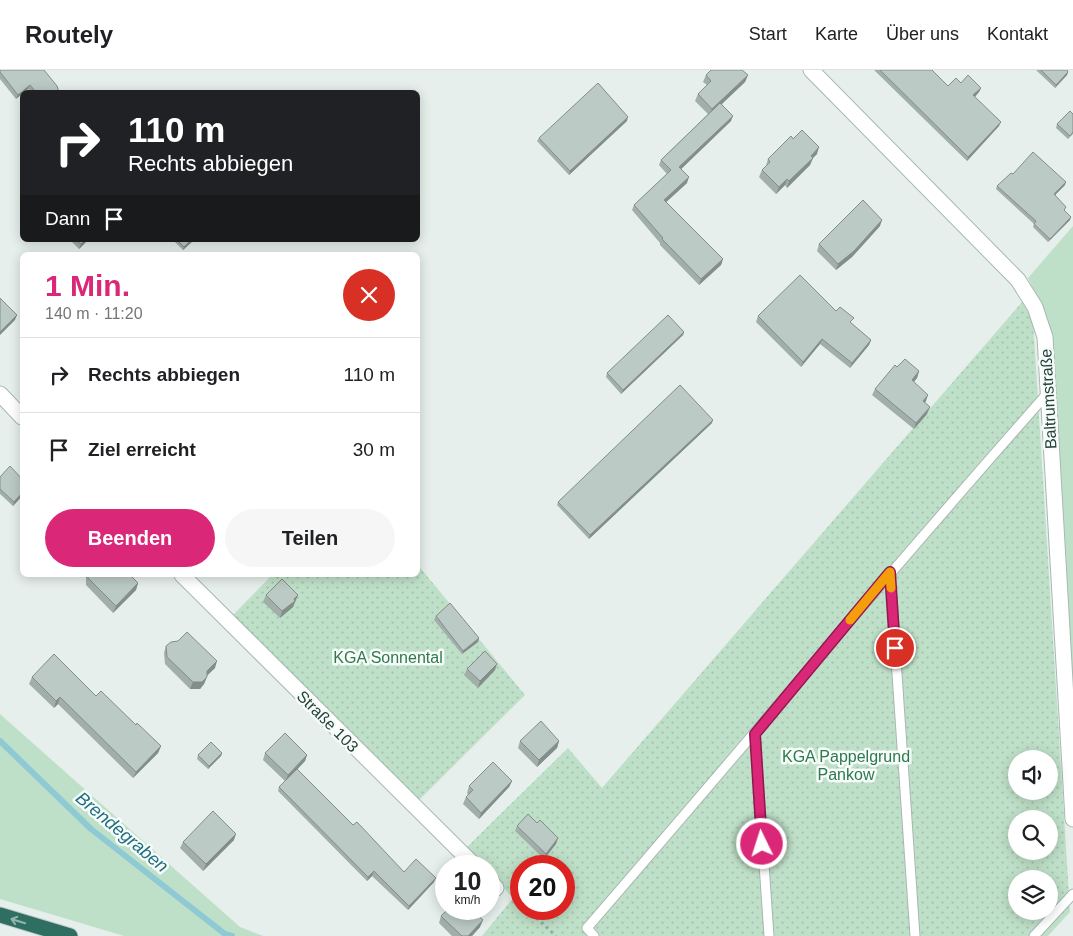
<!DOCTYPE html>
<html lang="de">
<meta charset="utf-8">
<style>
body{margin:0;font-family:Arial,sans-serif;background:#f6f6f6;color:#202124;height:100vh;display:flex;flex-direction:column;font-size:19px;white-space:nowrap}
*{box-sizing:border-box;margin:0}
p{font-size:16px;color:#757577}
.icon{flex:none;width:28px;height:28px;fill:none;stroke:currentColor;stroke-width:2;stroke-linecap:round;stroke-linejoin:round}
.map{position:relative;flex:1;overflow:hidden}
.side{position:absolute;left:20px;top:182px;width:400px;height:325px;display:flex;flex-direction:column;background:#fff;border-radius:8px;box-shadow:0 2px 12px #0003}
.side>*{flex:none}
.banner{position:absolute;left:20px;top:20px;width:400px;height:152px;border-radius:8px;box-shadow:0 2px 12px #0003;background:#202124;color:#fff;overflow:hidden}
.buttons{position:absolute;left:1008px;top:680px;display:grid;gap:10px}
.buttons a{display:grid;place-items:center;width:50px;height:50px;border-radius:50%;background:#fff;box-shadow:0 2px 12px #0003;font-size:25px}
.speed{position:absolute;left:435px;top:785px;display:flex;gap:10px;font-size:25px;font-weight:700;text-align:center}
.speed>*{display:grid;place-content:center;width:65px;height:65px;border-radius:50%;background:#fff;box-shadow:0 2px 12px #0003;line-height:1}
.speed small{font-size:12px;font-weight:400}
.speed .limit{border:8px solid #d22;background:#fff;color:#111}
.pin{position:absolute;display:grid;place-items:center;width:42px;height:42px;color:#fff;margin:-21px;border:2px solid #fff;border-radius:50%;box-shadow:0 1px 5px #0007}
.me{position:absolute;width:55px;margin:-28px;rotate:356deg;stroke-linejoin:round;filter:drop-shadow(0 0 4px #0008)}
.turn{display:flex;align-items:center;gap:18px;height:105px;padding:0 25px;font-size:22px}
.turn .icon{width:65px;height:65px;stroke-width:2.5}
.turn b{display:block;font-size:35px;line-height:42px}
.then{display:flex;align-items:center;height:48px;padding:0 25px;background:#0003;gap:10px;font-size:19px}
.round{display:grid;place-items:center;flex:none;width:52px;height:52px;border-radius:26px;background:#f6f6f6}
.head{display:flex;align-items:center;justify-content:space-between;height:85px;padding:0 25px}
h1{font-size:30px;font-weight:700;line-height:38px;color:#db2777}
.primary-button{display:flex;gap:10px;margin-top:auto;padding:10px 25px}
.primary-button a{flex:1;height:58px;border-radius:30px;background:#db2777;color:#fff;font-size:20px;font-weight:700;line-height:58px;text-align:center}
.primary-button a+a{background:#f6f6f6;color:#202124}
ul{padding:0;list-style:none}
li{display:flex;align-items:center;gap:15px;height:75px;padding:0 25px;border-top:1px solid #e0e0e0}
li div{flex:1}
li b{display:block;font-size:19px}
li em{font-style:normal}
header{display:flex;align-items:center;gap:30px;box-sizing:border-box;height:70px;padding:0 25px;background:#fff;border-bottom:1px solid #e0e0e0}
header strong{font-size:24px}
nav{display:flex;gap:28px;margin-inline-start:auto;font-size:18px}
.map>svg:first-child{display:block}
</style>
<header>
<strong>Routely</strong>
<nav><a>Start</a><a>Karte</a><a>Über uns</a><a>Kontakt</a></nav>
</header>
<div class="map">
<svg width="1073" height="866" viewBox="0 0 1073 866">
<defs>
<pattern id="park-dots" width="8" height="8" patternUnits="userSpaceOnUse" patternTransform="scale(1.25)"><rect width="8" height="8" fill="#bfe0c8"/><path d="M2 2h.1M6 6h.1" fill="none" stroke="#a4c1ad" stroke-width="1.8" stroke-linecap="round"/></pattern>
</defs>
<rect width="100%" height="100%" fill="#e6efeb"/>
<path fill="#bfe0c8" d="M1073,156v496l-21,-386 -11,-31 -13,-27z
M0,644l240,213 23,9h-139l-124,-37z"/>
<path fill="url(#park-dots)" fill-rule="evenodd" d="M1022,232l11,18 37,592 -22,24h-566l31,-38 -24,-25v-7h-7l-17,-17 103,-101 34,40zM1016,689h33v32h-33zM1016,749h33v32h-33zM521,796h43v43h-43zM1016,809h33v32h-33z
M418,495l107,130 -107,106 -186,-185 40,-41h146z"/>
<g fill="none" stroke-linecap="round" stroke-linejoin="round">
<path stroke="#8ec9d4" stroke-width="6" d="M0,671l91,88 134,105 7,2"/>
<g stroke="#a8b8b2" stroke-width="11">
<path id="service" d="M890,502l25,364
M755,664l14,202
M594,866l-7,-8c154,-178 304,-358 459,-533
M1034,866l39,-42"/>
</g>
<g stroke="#a8b8b2" stroke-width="17">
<path id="minor" d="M811,0l207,210 17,27 10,30 28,482
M0,324l22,23
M182,505l293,291
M489,810l7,8"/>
</g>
<g stroke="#c2cac8" stroke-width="17">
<path id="motorway" d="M0,845l70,21"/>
</g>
<path stroke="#86b3a5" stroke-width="3" stroke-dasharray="2.5 4" stroke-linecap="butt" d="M514,820l7,12
M527,839l29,27"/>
<use href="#service" stroke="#fff" stroke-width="9"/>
<use href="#minor" stroke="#fff" stroke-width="15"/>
<use href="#motorway" stroke="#2f6f62" stroke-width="15"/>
</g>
<path fill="#a1aea9" d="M0,0l59,22h-28l-3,-3 -12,10 -16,-20z
M874,0h58l16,16 13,-3 20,5 -2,4 -4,5 24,29 -32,35z
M1036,0h31l1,2 -1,3 -12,13z
M706,5h42l-3,7 -23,22 9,17 -50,48 6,14 -21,19 57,57 -2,6 -22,20 -39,-40v-2l-28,-33 2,-5 33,-31 -8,-9 2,-5 47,-46 -13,-13 3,-7 9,-9 -4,-3z
M1073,44v20l-5,5 -12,-11 1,-4z
M627,51l-58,54 -32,-34 2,-3z
M793,69l24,15 -4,4 -3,7 -23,23 -2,-3 -9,9 -17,-17 3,-7 4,-4 2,-7z
M1013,104l52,11 -10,10 10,15v1l5,9 -22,22 -15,-15 1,-3 -38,-35 1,-3z
M880,156l-28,31 -16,13 -19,-19 2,-7z
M70,170h18l-9,9z
M173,170h21l-11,10z
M836,241l35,29 -2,5 -19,23 -30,-24 -19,23 -45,-45 2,-6z
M684,262l-1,3 -62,59 -15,-17 1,-4z
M897,297l22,4 -2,7 -3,4 12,19 -1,2 2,11 -13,15 -42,-34 3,-6z
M712,353l-123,116 -32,-34 1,-3z
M0,407l22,19 -9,10 -13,-12z
M86,505h44l8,8 -2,7 -23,23 -27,-28z
M266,525h32l-5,12 -13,11 -17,-16z
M436,546l43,22 -1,4 -16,12 -28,-34z
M166,576l49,22 -8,8 -3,8 -4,5h-10l-25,-25 -1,-11z
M467,599l28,1 -17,18 -14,-13z
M32,607l64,19 40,29 25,21 -3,7 -25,25 -75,-74 -4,4 -25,-24z
M520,671h39l-2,7 -20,19 -19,-19z
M222,683l-1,3 -13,13 -11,-10 1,-4z
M265,683l42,2 -2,6 -10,11 109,100 30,10 -26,28 -36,-34 -5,5 -89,-90 1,-4 6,-6 -22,-21z
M512,711l-3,6 -30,32 -16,-15 3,-7 2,-2 -1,-2 2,-7z
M537,753l21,15 -2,6 -12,15 -29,-28 2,-5z
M234,770l-31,31 -23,-23 3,-6z
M441,846l39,11 -8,9h-20l-13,-13z"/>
<path fill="#838d89" d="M1068,2l-1,3 -12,13 1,-3z
M748,5l-3,7 -35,33 2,-6z
M30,15l-2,4 -4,3h-2v2l-6,5 2,-4z
M981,18l-2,4 -7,8 1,-5z
M733,46l-2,5 -54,52 2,-6z
M628,47l-1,4 -58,54 1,-4z
M1001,52l-2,4 -32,35 1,-4z
M819,77l-2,7 -4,4 -3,7 -23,23 2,-7 22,-25z
M689,107l-2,6 -25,23 2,-6z
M787,109l-2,6 -9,9 3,-7z
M1066,112l-1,3 -13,13 2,-4z
M1071,147l-1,3 -22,22 2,-3z
M882,150l-2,6 -28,31 -16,13 2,-6z
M85,170h3l-9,9 2,-5z
M191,170h3l-11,10 1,-3z
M723,189l-2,6 -22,20 2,-6z
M17,245l-2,5 -15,15v-3z
M684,262l-1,3 -62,59 2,-4z
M822,269l-2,5 -19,23 2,-5z
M871,270l-2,5 -19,23 2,-5z
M919,301l-2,7 -8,9 3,-7z
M928,325l-2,6 -6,7 3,-7z
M930,337l-3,7 -13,15 2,-6z
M713,350l-1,3 -123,116 1,-4z
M22,423v3l-9,10 1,-4z
M138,513l-2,7 -23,23 3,-7z
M298,525l-5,12 -13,11 2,-7z
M479,568l-1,4 -16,12 1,-3z
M217,591l-2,7 -10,9 2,-6z
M497,594l-2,6 -17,18 2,-7z
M207,607l-3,7 -4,5h-10l3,-7z
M60,627l-2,7 -4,4 2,-7z
M559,671l-2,7 -20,19 2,-7z
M161,676l-3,7 -25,25 3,-6z
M222,683l-1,3 -13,13 1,-3z
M307,685l-2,6 -20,21 3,-7z
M512,711l-3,6 -30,32 2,-6z
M236,764l-2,6 -31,31 3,-7z
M558,768l-2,6 -12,15 2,-5z
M374,801l-2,5 -5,5 1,-4z
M436,808l-2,4 -26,28 1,-4z
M483,850l-3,7 -8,9h-4z"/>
<path fill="#bbcac4" stroke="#838d89" d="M0,0h44l13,16 2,6h-23l-6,-7 -12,10 -18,-23z
M711,0h31l6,5 -36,34 -14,-15 13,-13 -5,-6z
M880,0h52l16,16 8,-8 5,5 7,-8 13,13 -8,7 28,27 -33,35z
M1041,0h26l1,2 -12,13z
M598,13l30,34 -58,54 -31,-33z
M720,33l13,13 -54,51 10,10 -25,23 59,59 -22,20 -39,-40 1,-1 -29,-33 37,-35 -10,-10z
M1070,41l3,3v18l-3,4 -13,-12z
M802,60l17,17 -8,9 2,2 -24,23 -2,-2 -8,8 -17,-17 8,-8 -2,-3 23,-23 2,3z
M1033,82l33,30 -12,12 12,13 -2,3 7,7 -21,22 -16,-15 2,-3 -39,-35 14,-13 2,1z
M863,130l19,20 -28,31 -16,13 -19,-20z
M76,170h9l-4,4z
M177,170h14l-7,7z
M800,205l36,36 4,-4 14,11 -4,4 21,18 -19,23 -30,-24 -19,23 -45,-46z
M0,228l17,17 -17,17z
M668,245l16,17 -61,58 -16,-17z
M905,289l14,12 -7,9 16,15 -5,6 7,6 -14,16 -41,-34 20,-24 2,2z
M680,315l33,35 -123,115 -32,-33z
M10,396l12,13v14l-8,9 -14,-13v-12z
M88,505h42l8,8 -22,23 -28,-28z
M282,509l16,16 -4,4 1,2 -13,10 -16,-16z
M450,533l29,35 -16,13 -27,-35z
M187,562l30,29 -10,10v6l-5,5h-9l-26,-25 -1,-11 5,-4 7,-1z
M485,581l12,13 -17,17 -13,-12z
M54,584l42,42 5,-5 35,34 1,-2 24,23 -25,26 -76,-75 -4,4 -24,-24z
M541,651l18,20 -20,19 -19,-19z
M285,663l22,22 -19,20 -23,-22z
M211,672l11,11 -13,13 -11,-11z
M493,692l19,19 -31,32 -15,-16 7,-7 -4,-4z
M297,699l56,56 4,-3 47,50 12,-13 20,19 -27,28 -35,-35 -6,6 -89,-90z
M213,741l23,23 -30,30 -23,-22z
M528,744l9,9 3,-3 18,18 -12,16 -29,-28z
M448,839h23l12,11 -15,16h-6l-21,-20z"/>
<defs><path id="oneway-shaft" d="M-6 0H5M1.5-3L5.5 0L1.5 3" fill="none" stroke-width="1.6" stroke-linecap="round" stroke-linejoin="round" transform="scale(1.25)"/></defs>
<use stroke="#93b5ae" href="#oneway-shaft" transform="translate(18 851) rotate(-163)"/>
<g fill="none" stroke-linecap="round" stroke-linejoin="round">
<g stroke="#8e194d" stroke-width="12">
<path id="route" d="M762,774l-7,-110 135,-162 5,76"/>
</g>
<use href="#route" stroke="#db2777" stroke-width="9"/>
<path stroke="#f59e0b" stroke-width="9" d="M850,550l40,-48 1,16"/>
</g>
<g text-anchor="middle" stroke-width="5" stroke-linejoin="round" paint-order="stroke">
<g font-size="16" fill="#24423a" stroke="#f7fbf9">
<text transform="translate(1048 329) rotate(-93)" y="6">Baltrumstraße</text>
<text transform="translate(328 651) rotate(45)" y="6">Straße 103</text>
</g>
<g font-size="16" fill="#2d7a4b" stroke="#f7fbf9">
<text x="388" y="593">KGA Sonnental</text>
<text x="846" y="692">KGA Pappelgrund<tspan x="846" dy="18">Pankow</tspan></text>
</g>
<g font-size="18" font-style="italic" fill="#1c6f80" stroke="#f7fbf9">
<text transform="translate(122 762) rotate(40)" y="6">Brendegraben</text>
</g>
</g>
</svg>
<div class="buttons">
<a><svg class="icon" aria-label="sound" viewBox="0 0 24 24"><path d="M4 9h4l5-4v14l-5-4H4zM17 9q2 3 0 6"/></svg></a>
<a><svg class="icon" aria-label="search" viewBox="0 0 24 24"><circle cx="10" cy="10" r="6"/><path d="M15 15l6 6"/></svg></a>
<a><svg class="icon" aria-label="layers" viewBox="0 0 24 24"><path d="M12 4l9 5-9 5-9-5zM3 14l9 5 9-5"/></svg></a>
</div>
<div class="speed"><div>10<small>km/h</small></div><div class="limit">20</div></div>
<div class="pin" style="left:895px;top:578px;background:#d93025"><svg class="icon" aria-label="arrive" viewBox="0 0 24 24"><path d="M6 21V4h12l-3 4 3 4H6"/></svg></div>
<svg class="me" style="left:762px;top:774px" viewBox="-20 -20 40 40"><circle r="17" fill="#db2777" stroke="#fff" stroke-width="3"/><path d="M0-11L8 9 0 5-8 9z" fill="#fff"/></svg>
<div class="banner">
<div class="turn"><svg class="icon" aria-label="right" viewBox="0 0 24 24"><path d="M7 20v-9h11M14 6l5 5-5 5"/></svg><div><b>110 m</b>Rechts abbiegen</div></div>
<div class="then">Dann<svg class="icon" aria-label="arrive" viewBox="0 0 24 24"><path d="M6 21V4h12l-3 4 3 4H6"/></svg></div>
</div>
<section class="side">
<div class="head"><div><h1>1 Min.</h1><p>140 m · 11:20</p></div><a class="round" style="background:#d93025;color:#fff"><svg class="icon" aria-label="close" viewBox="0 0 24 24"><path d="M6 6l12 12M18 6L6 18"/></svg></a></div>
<ul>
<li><svg class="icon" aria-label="right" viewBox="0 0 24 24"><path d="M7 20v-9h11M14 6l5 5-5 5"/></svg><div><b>Rechts abbiegen</b></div><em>110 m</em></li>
<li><svg class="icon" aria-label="arrive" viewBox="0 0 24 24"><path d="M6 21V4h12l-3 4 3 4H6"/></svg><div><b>Ziel erreicht</b></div><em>30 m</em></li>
</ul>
<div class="primary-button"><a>Beenden</a><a>Teilen</a></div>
</section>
</div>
